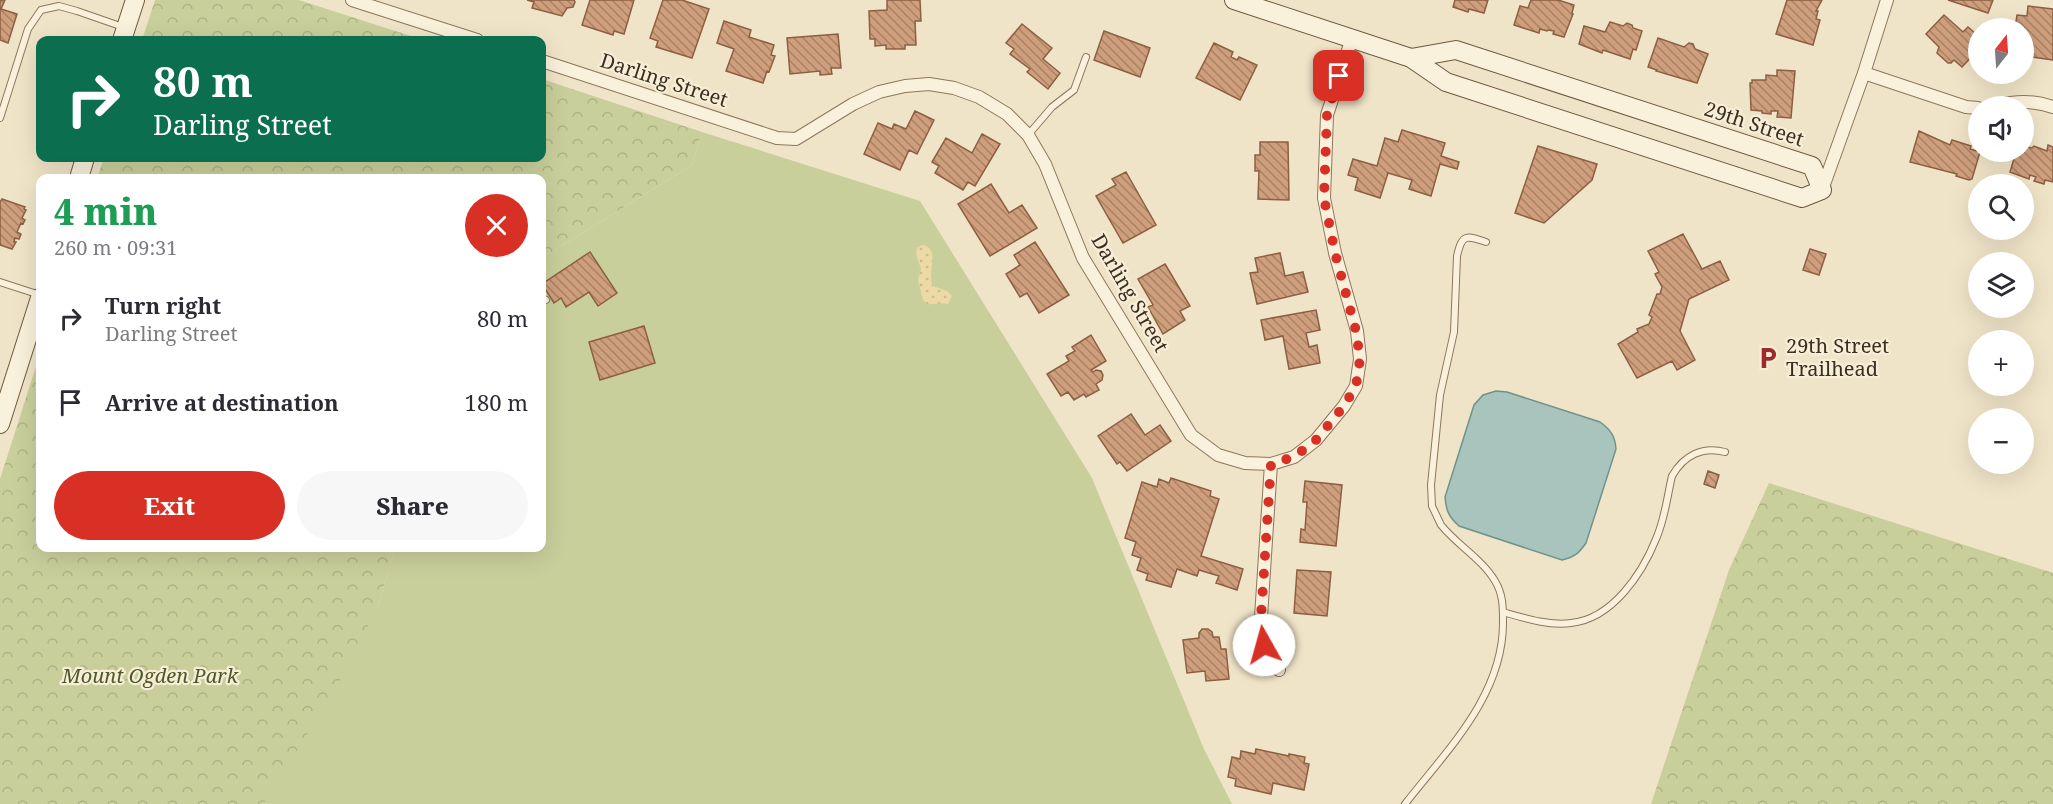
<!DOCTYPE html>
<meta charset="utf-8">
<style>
body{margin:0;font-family:"Noto Serif",serif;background:#f7f7f7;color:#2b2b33;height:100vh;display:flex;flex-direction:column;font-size:22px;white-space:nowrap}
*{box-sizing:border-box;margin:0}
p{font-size:20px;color:#7c7c81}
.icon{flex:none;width:33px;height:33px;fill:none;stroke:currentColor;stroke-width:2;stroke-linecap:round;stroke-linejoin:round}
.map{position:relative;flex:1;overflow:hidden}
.panel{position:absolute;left:36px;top:174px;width:510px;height:378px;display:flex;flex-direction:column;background:#fff;border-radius:12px;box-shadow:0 6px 24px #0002}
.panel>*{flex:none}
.guide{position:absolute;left:36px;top:36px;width:510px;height:126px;border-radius:12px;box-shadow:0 6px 24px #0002;background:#0b6e4f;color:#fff;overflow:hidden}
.needle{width:39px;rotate:17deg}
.controls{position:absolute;left:1968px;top:18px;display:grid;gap:12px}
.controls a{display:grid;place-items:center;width:66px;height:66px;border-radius:50%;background:#fff;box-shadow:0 6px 24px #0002;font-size:30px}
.pin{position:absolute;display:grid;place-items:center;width:51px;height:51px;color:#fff;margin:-26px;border-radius:12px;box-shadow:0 3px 9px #0006}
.me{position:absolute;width:66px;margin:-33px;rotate:353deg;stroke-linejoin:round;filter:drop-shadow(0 0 4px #0008)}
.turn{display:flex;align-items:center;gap:21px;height:126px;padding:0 18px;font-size:27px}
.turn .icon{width:78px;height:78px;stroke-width:2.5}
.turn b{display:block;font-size:42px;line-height:51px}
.round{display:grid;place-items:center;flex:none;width:63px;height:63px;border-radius:32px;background:#f7f7f7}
.headline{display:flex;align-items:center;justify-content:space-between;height:102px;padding:0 18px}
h1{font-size:36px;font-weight:800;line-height:45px;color:#1e9e55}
.action{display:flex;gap:12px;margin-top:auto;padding:12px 18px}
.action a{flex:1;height:69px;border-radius:36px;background:#d93025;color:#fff;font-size:24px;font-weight:800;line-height:69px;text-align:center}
.action a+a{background:#f7f7f7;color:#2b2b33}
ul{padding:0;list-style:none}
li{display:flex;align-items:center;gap:18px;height:84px;padding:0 18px}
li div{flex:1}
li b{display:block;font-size:22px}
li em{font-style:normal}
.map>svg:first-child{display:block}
</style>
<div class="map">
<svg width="2053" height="804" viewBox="0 0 2053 804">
<defs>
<pattern id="forest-crowns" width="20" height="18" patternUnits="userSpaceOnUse" patternTransform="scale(1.5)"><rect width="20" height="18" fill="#c9cf9b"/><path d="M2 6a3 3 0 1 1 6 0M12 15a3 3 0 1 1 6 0" fill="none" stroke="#aeb285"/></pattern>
<pattern id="sand-dots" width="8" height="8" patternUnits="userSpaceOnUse" patternTransform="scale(1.5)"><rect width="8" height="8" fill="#ecd9a5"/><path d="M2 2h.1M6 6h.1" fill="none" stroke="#cbbb8e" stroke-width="1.8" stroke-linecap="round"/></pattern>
<pattern id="building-back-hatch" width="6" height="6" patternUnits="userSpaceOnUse" patternTransform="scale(1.5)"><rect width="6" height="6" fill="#cf9f7d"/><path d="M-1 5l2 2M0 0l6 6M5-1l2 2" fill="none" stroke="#a98266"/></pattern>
</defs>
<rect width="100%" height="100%" fill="#f0e4c8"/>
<path fill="#c9cf9b" d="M702,132l218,69 172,277 112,271 28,55h-968l114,-198 17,-58h147v-290l150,-93z"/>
<path fill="url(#forest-crowns)" d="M155,0h144l124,40h-281z
M542,79l160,53 -10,33 -150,93v-80h-445l7,-20h438z
M40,354v194h355l-17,58 -37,73 -77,125h-264v-325z
M1769,483l284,90v231h-402l78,-234z"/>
<path fill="url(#sand-dots)" d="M922,245c20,3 4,27 11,41l14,5 5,5 -4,8c-10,-2 -13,1 -21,0l-4,-4 -5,-20 3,-11 -5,-15 1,-6z"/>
<path fill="#a9c4bc" stroke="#6f938a" stroke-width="1.5" d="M1496,391l11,1 93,30c11,8 15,14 16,27l-30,94c-7,10 -11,14 -24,17l-103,-34c-10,-9 -13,-15 -14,-29l29,-92 9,-10z"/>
<path fill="url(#building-back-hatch)" stroke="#8d5f41" stroke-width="1.5" d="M0,0h5l-4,9 16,5 -9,29 -8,-3z
M527,0h47l1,2 -2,5 -6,1 -5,8 -30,-8 2,-6z
M590,0h44l-10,34 -10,-3 -1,4 -31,-10z
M663,0h19l27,9 -17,49 -36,-11 2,-6 -8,-3z
M887,0h33l1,21h-6l1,24h-11v4h-19v-4l-11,1v-7h-5l-1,-28 18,-1z
M1455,0h33l-4,13 -15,-4 -1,3 -15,-5z
M1531,0h27l16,5 -2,8 1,1 -9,23 -11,-3 1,-3 -6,-1 -1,1 -7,-2 -1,4 -25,-8 6,-19 8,2z
M1787,0h35l-6,11h2l-2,8 4,1 -7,25 -37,-11z
M1948,0h45l-5,13z
M2028,6l25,3v51l-29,-4v-28h-9l2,-13 10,1z
M1944,15l19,17 5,-5 8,7 -5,6 7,7v3l-16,17 -8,-7 -3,3h-3l-11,-10 2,-6 -13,-13z
M724,21l27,9 -2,7 25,8 -3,10 4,1 -6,16 -2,-1 -4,12 -37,-12 8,-22 -17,-6z
M1610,22l13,4 4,-3 5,2 1,3 9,3 -6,19 -3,-1 -3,10 -27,-9 -1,3 -23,-9 5,-18 21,6z
M1022,24l30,24 -9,11 17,14 -12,16 -21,-17 3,-3 -20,-15 4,-5 -8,-6z
M1104,31l46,17 -10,29 -46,-17z
M838,34l3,34h-10l1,6 -12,1v-4l-30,3 -3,-36z
M1658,38l26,9 5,-4 4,1 2,5 13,5 -11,29 -41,-12 1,-1 -9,-3z
M1214,43l19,9 -2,5 6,3 2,-3 18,8 -17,35 -44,-22z
M1777,70l18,1 -4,47 -14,-1 1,-6h-7v3l-9,-1v-2l-11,-1 -1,-27h2v-3h14v-5l11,1z
M915,111l19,9 -17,34 -8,-4 -9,20 -36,-16 14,-31 14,6 2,-5 12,5z
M1402,130l43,13 -4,13 18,6 -2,7 -17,-5 -9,32 -22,-7 3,-9 -24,-7 -8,25 -25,-8 3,-12 -10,-3 5,-16 24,7 8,-28 13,4z
M1919,131l31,14 2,-5 19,6 -1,3 10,3 -8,27 -3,1 -13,-4 1,-2 -47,-12z
M982,134l18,10 -25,42 -7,-4 -5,8 -28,-17 4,-7 -7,-4 14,-24 26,15z
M1260,142h28l1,58 -31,-1 1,-28h-4v-16h5z
M2048,145l5,2v35l-8,-2 -1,4 -10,-3 2,-4 -6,-2 -1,4 -19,-7 6,-20h8v-6l8,2 2,-2 13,5z
M1538,146l59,18 -5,16 -48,43 -29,-10z
M1126,172l30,53 -33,18 -27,-47 20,-11 -4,-6z
M991,184l18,29 13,-8 15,23 -47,28 -32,-52z
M2,199l23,8 -1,2 2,1 -4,8 3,2 -2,4 -2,-1 -4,9 4,2 -2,5 -4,-1 -1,4h2l-4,7 -12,-4v-43z
M1683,234l19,35 18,-8 9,19 -40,19 -9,32 15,29 -18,10 -5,-9 -35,17 -19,-34 20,-12 -1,-3 12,-5 3,-7 -3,-2 8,-21h3l2,-7 -7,-13 4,-2 -11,-21z
M1035,242l34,53 -30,18 -12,-20 -7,4 -14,-23 14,-9 -6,-10z
M1810,249l16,5 -7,21 -16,-5z
M590,252l27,41 -19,13 -9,-14 -23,15 -5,-9 -7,5 -12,-19z
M1280,253l5,23 18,-4 5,20 -51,12 -7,-31 8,-1 -3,-14z
M1165,264l25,42 -10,5 5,9 -22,14 -15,-27 5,-2 -15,-26z
M1316,310l4,20 -14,3 3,14 8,-2 3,18 -31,6 -6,-33 -18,4 -4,-20z
M644,326l11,37 -55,17 -11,-38z
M1091,335l15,26 -15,9 2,2 3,-2 5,1 2,4 -1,5 -6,4 3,6 -13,7 -2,-3 -10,6 -6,-8 -7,4 -14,-22 22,-13 -3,-5 9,-5 -3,-4z
M1131,414l14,21 15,-10 11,16 -44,30 -7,-9 -3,2 -19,-28z
M1708,471l11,4 -4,13 -11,-4z
M1171,478l40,13 -1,5 9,3 -18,57 42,13 -6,21 -21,-7 3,-7 -20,-6 -2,6 -20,-7 -6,18 -25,-7 2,-6 -11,-4 4,-12 -9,-3 4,-13 -11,-4 17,-56 15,5 2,-8 10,4z
M1305,481l37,4 -6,61 -36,-4 1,-13 4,1 2,-28h-4z
M1297,570l34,2 -4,44 -33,-3z
M1202,629h6l4,3 1,5h6l2,12h5l3,30 -23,2 -1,-10 -18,2 -4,-33 16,-2v-5z
M1256,749l33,7v-2l16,3 -1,6 5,1 -5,26 -31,-7 -2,11 -36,-8 1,-7 -8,-2 4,-20 8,2 1,-8 14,3z"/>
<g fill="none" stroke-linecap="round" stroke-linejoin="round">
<g stroke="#8d765c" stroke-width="8">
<path id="lane" d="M0,118l28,-89 13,-19 18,-4 18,5 46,16
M1028,135l24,-28 22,-17 12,-33
M0,282l40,13
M542,302l4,-2
M1503,612c21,6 45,14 68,11 41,-4 71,-49 85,-84 9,-20 11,-42 16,-63 12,-21 31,-30 53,-24
M1405,804c42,-54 99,-109 98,-183 0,-14 0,-27 -8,-40 -13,-22 -38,-36 -54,-56l-9,-19 -1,-21 9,-90 14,-63 3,-76c5,-22 9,-21 29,-14"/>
</g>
<g stroke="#8d765c" stroke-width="14">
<path id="street" d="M352,0l125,40
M542,61l235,77 19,1 57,-35 26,-12 26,-6 24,-2 25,4 25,9 28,17 21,21 17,29 38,94 108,177 27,20 27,8 26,1 23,-7 22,-17 28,-34 12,-20 4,-27 -3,-28 -22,-78 -11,-55 3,-83 25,-77
M1864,73l102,34 12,1
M1995,106c21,-5 37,-6 58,1
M1822,190l42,-117 23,-73
M1271,464l-11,168 4,13 15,25"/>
</g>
<g stroke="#6f573f" stroke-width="20">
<path id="secondary" d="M1234,0l177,58 35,24 356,116 20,-8 -10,-24 -356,-116 -45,8
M122,40l13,-40
M79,178l6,-20
M0,424l40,-126"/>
</g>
<use href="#lane" stroke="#faf1dc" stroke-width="6"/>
<use href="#street" stroke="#faf1dc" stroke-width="12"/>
<use href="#secondary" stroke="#faf1dc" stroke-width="18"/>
</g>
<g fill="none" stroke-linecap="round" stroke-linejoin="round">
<path stroke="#d93025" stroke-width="10" stroke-dasharray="0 18" d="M1264,645l-4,-13 11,-168 23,-7 22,-17 28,-34 12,-20 4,-27 -4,-28 -21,-78 -11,-55 3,-83 12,-39"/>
</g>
<defs>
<g id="parking-bare" transform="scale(1.8)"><path d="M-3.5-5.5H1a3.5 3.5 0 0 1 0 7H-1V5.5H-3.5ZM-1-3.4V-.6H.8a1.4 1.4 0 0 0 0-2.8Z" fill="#9e2a2b" stroke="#f7eed8" stroke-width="2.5" paint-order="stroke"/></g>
</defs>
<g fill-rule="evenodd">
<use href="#parking-bare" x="1768" y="358"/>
</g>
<g text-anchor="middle" stroke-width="4.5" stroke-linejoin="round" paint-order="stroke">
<g font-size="20" fill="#3d2e20" stroke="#f7eed8">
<text transform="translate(664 80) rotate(18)" y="7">Darling Street</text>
<text transform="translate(1754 124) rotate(18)" y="7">29th Street</text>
<text transform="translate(1130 293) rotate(60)" y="7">Darling Street</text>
</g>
<g font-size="20" fill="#3d2e20" stroke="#f7eed8" text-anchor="start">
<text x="1786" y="353">29th Street<tspan x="1786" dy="23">Trailhead</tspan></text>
</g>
<g font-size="20" font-style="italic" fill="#4d5a26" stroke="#f7eed8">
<text x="150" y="683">Mount Ogden Park</text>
</g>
</g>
</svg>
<div class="controls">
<a><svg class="needle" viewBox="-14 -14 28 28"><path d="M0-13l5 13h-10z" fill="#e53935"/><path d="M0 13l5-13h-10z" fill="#7c7c81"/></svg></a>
<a><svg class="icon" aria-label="sound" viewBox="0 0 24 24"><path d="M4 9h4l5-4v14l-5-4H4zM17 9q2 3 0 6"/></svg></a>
<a><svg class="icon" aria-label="search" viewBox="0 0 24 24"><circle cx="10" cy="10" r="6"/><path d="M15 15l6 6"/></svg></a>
<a><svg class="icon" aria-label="layers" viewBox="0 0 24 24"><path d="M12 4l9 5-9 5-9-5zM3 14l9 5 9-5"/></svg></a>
<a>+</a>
<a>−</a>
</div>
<div class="pin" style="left:1339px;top:76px;background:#d93025"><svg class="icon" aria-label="arrive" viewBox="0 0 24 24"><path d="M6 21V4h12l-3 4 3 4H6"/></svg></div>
<svg class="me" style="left:1264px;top:645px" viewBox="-20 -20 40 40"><circle r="19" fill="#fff"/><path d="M0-13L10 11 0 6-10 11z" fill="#d93025"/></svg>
<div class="guide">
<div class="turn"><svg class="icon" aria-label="right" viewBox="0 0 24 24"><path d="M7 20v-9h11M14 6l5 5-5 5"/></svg><div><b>80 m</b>Darling Street</div></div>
</div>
<section class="panel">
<div class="headline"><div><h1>4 min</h1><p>260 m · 09:31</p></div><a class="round" style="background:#d93025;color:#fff"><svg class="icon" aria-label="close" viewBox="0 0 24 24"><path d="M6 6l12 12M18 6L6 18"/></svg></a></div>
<ul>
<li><svg class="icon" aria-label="right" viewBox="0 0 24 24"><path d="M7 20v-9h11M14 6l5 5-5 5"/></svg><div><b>Turn right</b><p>Darling Street</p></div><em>80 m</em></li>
<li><svg class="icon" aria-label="arrive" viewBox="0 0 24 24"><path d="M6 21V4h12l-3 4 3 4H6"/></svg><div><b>Arrive at destination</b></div><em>180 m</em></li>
</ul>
<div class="action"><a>Exit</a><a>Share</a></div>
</section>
</div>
